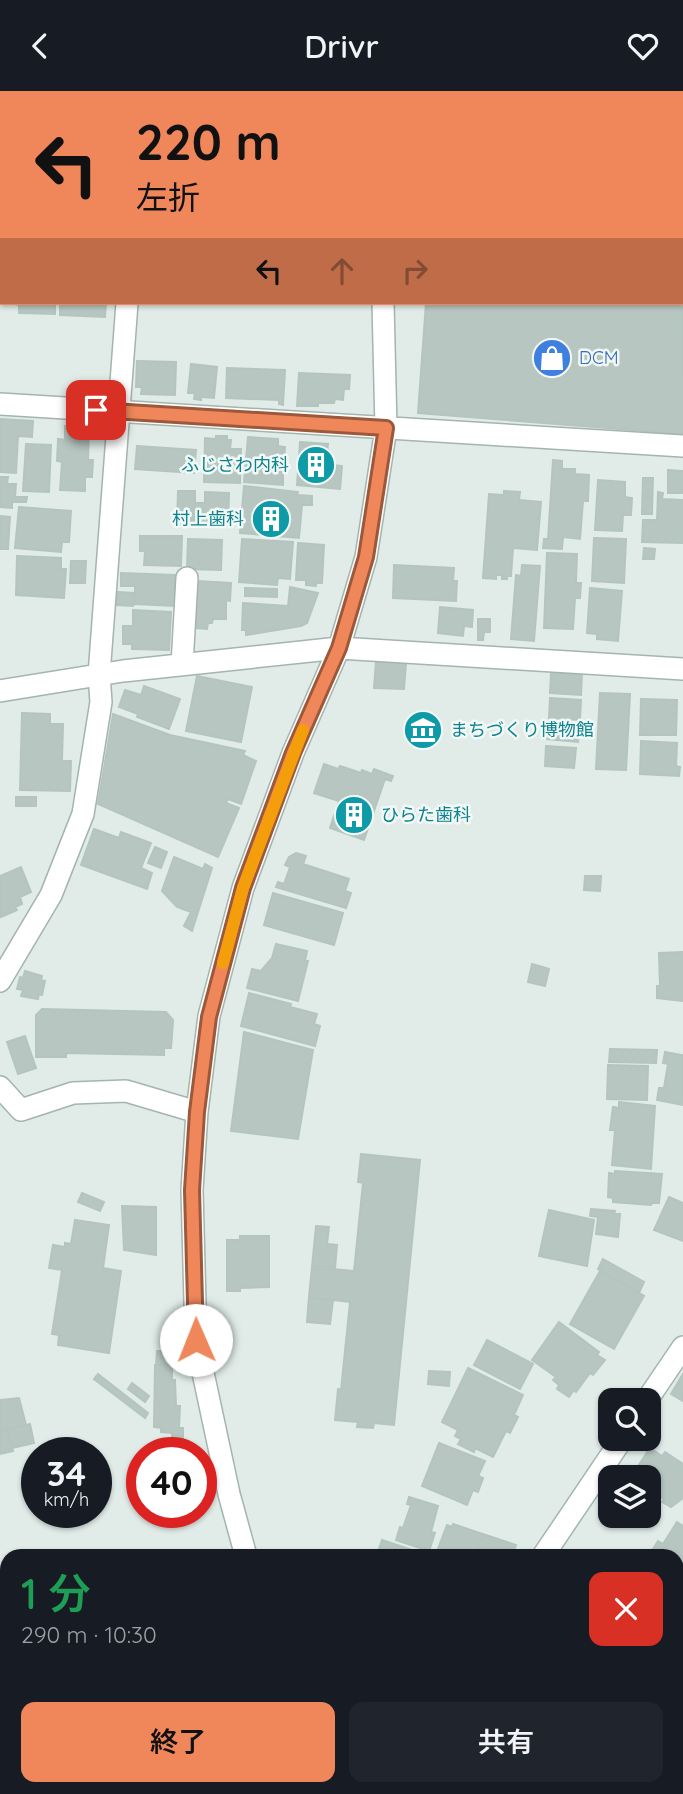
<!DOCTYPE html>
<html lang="ja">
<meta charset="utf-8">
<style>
body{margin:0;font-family:Quicksand,"Noto Sans JP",sans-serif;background:#20242c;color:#f1f3f6;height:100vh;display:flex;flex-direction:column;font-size:26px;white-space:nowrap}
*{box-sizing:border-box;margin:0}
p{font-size:23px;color:#9ea1a6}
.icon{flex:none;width:38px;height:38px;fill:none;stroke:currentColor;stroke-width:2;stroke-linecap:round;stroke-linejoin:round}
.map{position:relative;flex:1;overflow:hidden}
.side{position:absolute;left:0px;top:1458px;width:684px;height:247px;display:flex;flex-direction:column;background:#171b24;border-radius:21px 21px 0 0;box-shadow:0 2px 5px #0004}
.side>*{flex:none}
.top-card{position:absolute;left:0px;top:0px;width:684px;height:214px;box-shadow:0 2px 5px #0004;background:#f0875b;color:#111;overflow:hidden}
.tools{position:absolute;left:598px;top:1297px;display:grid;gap:14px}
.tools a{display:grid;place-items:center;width:63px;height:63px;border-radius:14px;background:#171b24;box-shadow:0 2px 5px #0004;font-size:35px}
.speed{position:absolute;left:21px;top:1346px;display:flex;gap:14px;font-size:35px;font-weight:700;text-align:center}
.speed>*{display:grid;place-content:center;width:91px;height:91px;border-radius:50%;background:#171b24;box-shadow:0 2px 5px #0004;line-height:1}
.speed small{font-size:18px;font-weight:400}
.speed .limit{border:10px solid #d22;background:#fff;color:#111}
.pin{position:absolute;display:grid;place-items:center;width:60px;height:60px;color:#fff;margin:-30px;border-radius:14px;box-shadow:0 4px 10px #0006}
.me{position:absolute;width:77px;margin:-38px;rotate:359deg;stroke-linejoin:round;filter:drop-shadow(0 0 5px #0008)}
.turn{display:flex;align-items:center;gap:24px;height:147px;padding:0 21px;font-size:32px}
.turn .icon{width:91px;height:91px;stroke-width:2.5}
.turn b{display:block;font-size:49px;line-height:60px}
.lanes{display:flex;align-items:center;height:66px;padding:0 21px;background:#0003;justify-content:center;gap:35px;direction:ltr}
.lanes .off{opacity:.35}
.round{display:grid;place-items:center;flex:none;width:74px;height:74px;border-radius:14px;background:#20242c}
.summary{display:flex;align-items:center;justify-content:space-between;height:119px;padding:0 21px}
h1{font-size:42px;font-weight:600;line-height:52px;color:#1e9e55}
.cta{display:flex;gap:14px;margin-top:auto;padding:14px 21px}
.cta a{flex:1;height:80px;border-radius:14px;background:#f0875b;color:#111;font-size:28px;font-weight:600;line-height:80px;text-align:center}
.cta a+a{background:#20242c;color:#f1f3f6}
header{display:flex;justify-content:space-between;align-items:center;height:91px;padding:0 21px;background:#171b24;font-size:32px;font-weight:600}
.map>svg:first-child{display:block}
</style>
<header><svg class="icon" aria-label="back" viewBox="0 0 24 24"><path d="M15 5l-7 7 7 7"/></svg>Drivr<svg class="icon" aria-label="heart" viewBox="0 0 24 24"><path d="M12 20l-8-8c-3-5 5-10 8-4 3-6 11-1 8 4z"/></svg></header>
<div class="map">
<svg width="683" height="1703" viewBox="0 0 683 1703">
<rect width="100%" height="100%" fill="#e1ece8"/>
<path fill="#b7c6c1" stroke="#b4c5bf" stroke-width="2" d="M682,118l1,225 -265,-21 8,-110h256z
M11,212h44v11l-36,-1v-8z
M60,212h46l-1,14 -45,-2z
M137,270l39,1 -1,33 -34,-1 1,-7h-6z
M191,273l26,3 -3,31 -13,-1v3l-7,-1 1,-6h-7z
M227,277l58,2 -2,35 -4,-1v-4l-53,-2z
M299,282l51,2 -1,14h-5l-1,11 -8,-1 -1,4h-16v3h-21z
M0,328l33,2 -1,16 -14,-1 -2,37 -16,-1z
M65,335h10v4l14,1 -1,29h5l-1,17h-7v14l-25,-1 2,-28 -5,-1 1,-22 7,1z
M216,345h11v4h4l-1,9h11l-1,34 -36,-1 1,-44 11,1z
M248,346l30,2v7l7,1 -1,12h-3l-1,11h3v15l-39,-3z
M300,351l28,2 -2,20 16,2 -2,23 -43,-4z
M26,353l25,1 -2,47 -26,-1z
M137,355l59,4 -2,23 -59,-4z
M553,369l9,1v8h13v5l14,1 -1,26h-5l-3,38 -17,-2 -1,12 -19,-1 1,-9h4z
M668,379l15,1v22h-15z
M0,386h8l-1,7h9l-1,13h12l-1,5h-14v6l-12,-1z
M643,387h10l-1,36h-10z
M598,389l27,2v15l7,1 -1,17h-8l-1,16 -27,-1z
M244,395l54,6 -1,3 15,1v9h-10l-3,33 -59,-5z
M178,400h17v12h10v-11l24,1 -1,32 -51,-1z
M504,400l16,1 -1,8 22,2 -4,48 -24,-2 -2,28h-4v3h-5v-4h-6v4l-13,-1 6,-84 15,1z
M658,401l5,1 -1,6 21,1v43l-41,-1 1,-22h14z
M19,416l52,4 -2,31h-7l-1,10 -46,-4z
M0,425l10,1 -2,32h-8z
M140,445h42l-1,30 -37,-1 1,-14h-5z
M594,447l32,1 -2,44 -32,-2z
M188,448l34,1 -1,30 -34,-1z
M242,448l51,3 -3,37 -12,-1 -1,7 -38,-3z
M298,452l26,2 -2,38h-6v3l-10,-1v-5h-10z
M644,457l11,1 -1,10h-11z
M547,462l30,1 -1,29h5l-1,15h-5l-2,31 -29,-1z
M17,465l44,2v11h5l-2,29 -48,-3z
M71,470h15l-1,22h-15z
M394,474l60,3 -1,13h4l-1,20 -63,-3z
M522,474l18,1 -6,75 -23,-2 5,-64 5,1z
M121,482l54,2 -1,31 -39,-2v-18h-14z
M197,490l34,2 -1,18 -4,-1v19h-13l-1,4h-4l-1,6 -12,-1z
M290,496l28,6 -11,30 -6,3 -55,9v-5h-4l1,-27 45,3z
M245,497l32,1v8l-32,-1z
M590,497l32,3 -4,50 -21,-2v-5l-10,-1z
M118,501l16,1 -1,13 -17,-1z
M440,516l33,3 -1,17 -8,-1 -1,10 -25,-3z
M133,519l38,2 -2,38 -37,-1v-5h-9v-18h10z
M478,528h12v13h-6l-1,8h-5z
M376,570l30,2 -2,26 -30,-1z
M551,582l31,1 -1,21 -31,-2z
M197,585l55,11 -11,55 -55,-11z
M144,595l36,13 -11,30 -32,-12 1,-3 -19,-7 6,-17 16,5z
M600,602l30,1 -4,76 -30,-1z
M550,607l31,2 -1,20 -31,-2z
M641,608l36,1 -1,35h-36z
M22,622l28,1v10h13l-1,37h9l-1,30 -50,-1z
M113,623l57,21 75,16 -2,4 13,6 -15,43 -13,-5 -2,4 13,5 -21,49 -120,-53z
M548,632l31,1 -1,18 -31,-3z
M641,650l36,2 -1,23 4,1 -1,9 -39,-2z
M546,655l30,2 -2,20 -29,-2z
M324,673l14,5 2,-3 21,7 1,-3 10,4 2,-5 19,7 -2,5 -6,-2 -21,61 -34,-12 9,-27 -25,-8z
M16,706h20v9h-20z
M94,738l25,9 2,-6 30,11 -10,25 11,5 -5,16 -66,-24z
M155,756l12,5 -6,16 -13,-5z
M296,762l10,3 -3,8 46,15 -4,12 6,2 -5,15 -70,-21 2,-5 6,2 6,-17 -5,-2 4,-8z
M174,766l29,12 2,-5 7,4 -20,63 -8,-5 7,-14 -14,-5 -15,-16z
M21,776l10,25 -11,5 2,7 -7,3 2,3 -16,7 -1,-41z
M585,785h16l-1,15 -16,-1z
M273,802l70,20 -9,32 -70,-20z
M276,853l31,7 -2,10h3l-10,40 -51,-13 5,-19 9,2 11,-13z
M683,861v49l-26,-3v-12h3l-1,-33z
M532,873l17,5 -4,17 -17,-4z
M25,880l17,5 -1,4 4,1 -3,14 -3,-1 -1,5 -17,-3 2,-6 -6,-1 3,-12 3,1z
M249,902l42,11 -1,3 27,7 -3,10 6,2 -5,20 -74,-20z
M42,918l124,3 7,8 -2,28h-7v7l-98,-2v4h-30v-42z
M244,941l69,18 -15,89 -67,-8z
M25,945l11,32 -18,6 -11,-32z
M610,958l47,1 -1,13 -47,-1z
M665,961l17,3 1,50 -26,-5 2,-12h5l4,-24 -5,-1z
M608,974l40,1 -1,34 -40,-1z
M619,1011l36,4 -4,63 -39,-4 3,-35h-5l3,-23 6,1z
M361,1063l59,6 -26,265 -20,-2 -1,5 -16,-1 1,-5 -23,-2 3,-31 3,1 9,-88 -41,-5 3,-30 42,4 9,-88 -5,-1z
M615,1080l47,3 -3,29h-7l-1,2 -38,-3v-4l-5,-1 1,-24 6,1z
M82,1102l22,9 -4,9 -22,-9z
M669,1106l14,6v38l-29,-11z
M122,1115l34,1v48l-32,-5z
M591,1118l24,2 -1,3h6l-2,23 -22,-3 2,-17 -8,-1z
M549,1119l45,10 -7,46 -48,-10z
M75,1129l34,5 -6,43 18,3 -12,82 -51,-8 1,-10 -7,-1 10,-64 -13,-2 4,-23 12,2v-4l6,1z
M316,1135l13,1 -2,17 10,1 -2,24 -23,-2z
M240,1145h29v51l-29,1v3h-13v-51h13z
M603,1168l41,23 -5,11 -41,-24z
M600,1180l44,25 -30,53 -44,-25z
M309,1206l24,3 -3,24 -23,-2z
M559,1231l40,30 -2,3 8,5 -12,15 -3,-2 -14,19 -2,-2 -5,7 -12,-8 2,-4 -6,-5 3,-3 -24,-17z
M487,1249l46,24 -13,25 -46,-24z
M157,1260l14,1 -1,13h-14z
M155,1274h17v15h3l1,26h4l-1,22h4v11h-11v-6l-11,-1v-4l-7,-1z
M468,1277l55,27 -9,20 4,2 -8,16 -4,-2 -13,26 -18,-9 -1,4 -16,-8 3,-5 -6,-3 3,-6 -16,-8z
M429,1280l21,1 -1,14 -21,-2z
M98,1283l50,39 -3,5 -51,-39z
M683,1283v27l-12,-7z
M132,1292l17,13 -4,6 -17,-13z
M19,1307l7,27 -26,7v-32z
M30,1333l4,19 -22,5 -4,-18z
M8,1339l5,21 -13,3v-22z
M439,1352l46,18 -7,15 5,2 -5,14 -5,-2 -6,15 -45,-19z
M650,1357l12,8 3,-4 18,12v34l-12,9 -9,-5 2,-3 -15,-10v-12h-18z
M409,1406l29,9 -7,26 4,1 -6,18 -33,-11 4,-13 3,1 8,-23 -4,-1z
M677,1431l6,4v49l-6,-3v-16l-28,-1 9,-14 5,3z
M453,1433l33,11 -2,4 -3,-1 -6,18 -39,-2 11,-29 5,2z
M486,1444l30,10 -2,5 4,2 -2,4h-41l6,-18 3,1z
M382,1449l39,13v3h-24l-18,-7z
M679,1507l4,2v44l-2,-2 -4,6v-47z"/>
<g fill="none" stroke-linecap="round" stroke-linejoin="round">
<g stroke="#a4b4af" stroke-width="24">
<path id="minor" d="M381,0v2
M11,2v-2
M142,2v-2
M0,167l2,-26
M0,313l683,42
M182,574l5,-87
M0,600l123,-20 216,-23 344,21
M0,890l51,-86 32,-81 18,-112 -2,-27 28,-372
M0,996l21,23 52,-17 53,-2 71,21
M647,1309l36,-53
M246,1465l-17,-62 -33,-154 -4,-150 5,-78 12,-96 34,-128 50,-135 46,-105 27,-91 20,-129 -3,-125
M543,1465l79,-117
M677,1620l6,-10
M344,1698l3,5
M474,1698l25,5
M140,1703l2,-5
M625,1703l4,-5"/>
</g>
<use href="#minor" stroke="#fff" stroke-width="21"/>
</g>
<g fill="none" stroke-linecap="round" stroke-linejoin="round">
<g stroke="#9c583b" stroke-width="18">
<path id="route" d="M96,319l290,18 -20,129 -27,91 -46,105 -50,135 -34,129 -12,95 -5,78 4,150"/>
</g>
<use href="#route" stroke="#f0875b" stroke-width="12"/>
<path stroke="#f59e0b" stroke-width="12" d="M223,872l20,-75 60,-158"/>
</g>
<defs>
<g id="shop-disc" transform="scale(2.0125)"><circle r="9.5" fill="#3f7fe0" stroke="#f2f8f5"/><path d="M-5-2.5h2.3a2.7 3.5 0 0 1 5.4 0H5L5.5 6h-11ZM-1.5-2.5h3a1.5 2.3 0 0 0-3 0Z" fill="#fff"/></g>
<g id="building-disc" transform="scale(2.0125)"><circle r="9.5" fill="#0f9aa8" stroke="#f2f8f5"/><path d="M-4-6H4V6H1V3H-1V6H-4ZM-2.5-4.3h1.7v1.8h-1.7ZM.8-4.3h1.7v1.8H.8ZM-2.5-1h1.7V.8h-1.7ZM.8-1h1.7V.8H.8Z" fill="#fff"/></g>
<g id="museum-disc" transform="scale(2.0125)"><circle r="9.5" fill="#0f9aa8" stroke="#f2f8f5"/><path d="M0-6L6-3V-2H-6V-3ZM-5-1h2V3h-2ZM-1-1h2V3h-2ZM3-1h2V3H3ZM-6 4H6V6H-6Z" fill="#fff"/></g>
</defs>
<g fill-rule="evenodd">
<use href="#shop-disc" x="552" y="267"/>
<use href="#building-disc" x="316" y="374"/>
<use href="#building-disc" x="271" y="428"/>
<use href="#museum-disc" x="423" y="639"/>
<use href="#building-disc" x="354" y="724"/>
</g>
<g text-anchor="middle" stroke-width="5" stroke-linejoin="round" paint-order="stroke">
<g font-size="18" fill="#366cbe" stroke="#f2f8f5" text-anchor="start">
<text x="579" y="273">DCM</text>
</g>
<g font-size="18" fill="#0d838f" stroke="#f2f8f5" text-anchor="end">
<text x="289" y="380">ふじさわ内科</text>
<text x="244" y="434">村上歯科</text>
<text x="450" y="645" text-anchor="start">まちづくり博物館</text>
<text x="381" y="730" text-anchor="start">ひらた歯科</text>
</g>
</g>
</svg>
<div class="tools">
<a><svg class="icon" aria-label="search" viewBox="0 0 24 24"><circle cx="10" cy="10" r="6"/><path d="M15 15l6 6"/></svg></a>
<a><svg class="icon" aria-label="layers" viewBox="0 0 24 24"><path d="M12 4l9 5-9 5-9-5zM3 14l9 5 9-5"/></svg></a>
</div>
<div class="speed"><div>34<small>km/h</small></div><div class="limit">40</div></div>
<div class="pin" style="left:96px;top:319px;background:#d93025"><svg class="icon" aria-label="arrive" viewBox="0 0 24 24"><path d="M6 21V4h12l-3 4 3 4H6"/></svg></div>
<svg class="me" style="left:196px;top:1249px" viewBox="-20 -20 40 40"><circle r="19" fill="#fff"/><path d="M0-13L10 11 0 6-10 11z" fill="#f0875b"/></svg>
<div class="top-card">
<div class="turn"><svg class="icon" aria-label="left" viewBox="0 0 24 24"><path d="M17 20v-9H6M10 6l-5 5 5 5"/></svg><div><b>220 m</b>左折</div></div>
<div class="lanes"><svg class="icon" aria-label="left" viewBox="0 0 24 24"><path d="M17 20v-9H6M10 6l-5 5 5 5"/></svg><svg class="icon off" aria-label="ahead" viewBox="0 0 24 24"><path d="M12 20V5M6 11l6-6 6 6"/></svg><svg class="icon off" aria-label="right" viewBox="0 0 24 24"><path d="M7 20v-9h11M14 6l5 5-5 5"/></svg></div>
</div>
<section class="side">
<div class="summary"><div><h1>1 分</h1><p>290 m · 10:30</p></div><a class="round" style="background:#d93025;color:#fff"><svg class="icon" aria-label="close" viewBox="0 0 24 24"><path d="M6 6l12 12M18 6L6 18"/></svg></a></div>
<div class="cta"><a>終了</a><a>共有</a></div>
</section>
</div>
